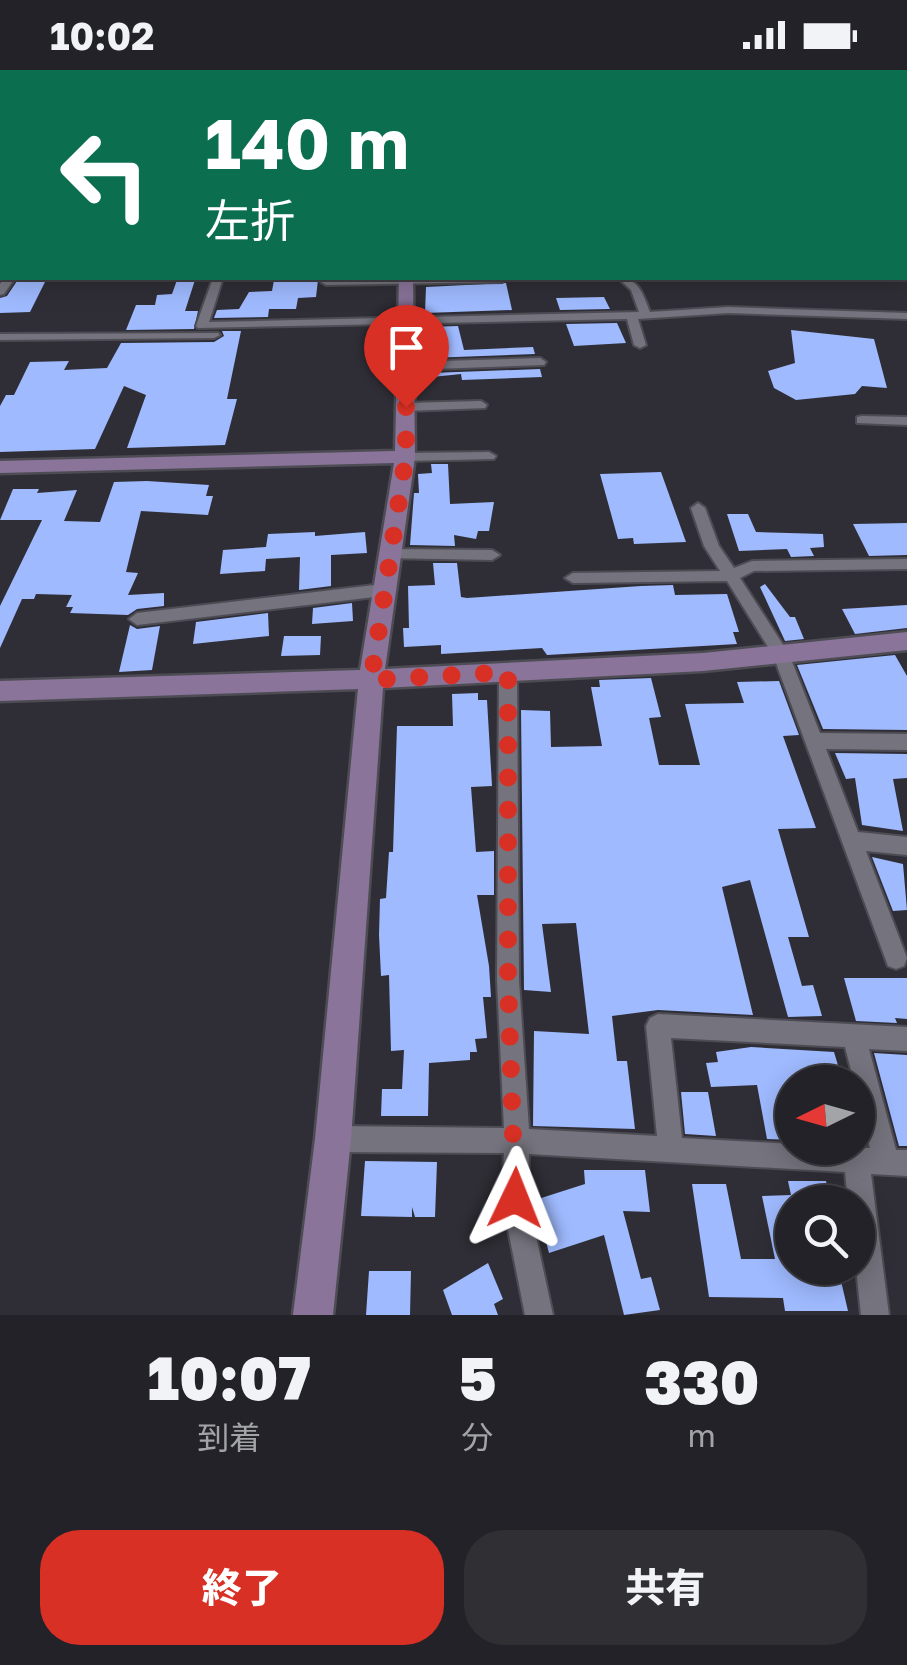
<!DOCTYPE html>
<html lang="ja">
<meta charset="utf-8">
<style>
body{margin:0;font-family:"Golos Text","Noto Sans JP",sans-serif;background:#2f2f34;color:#f1f3f6;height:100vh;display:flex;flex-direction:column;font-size:38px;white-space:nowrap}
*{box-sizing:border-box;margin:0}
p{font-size:32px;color:#a3a4a8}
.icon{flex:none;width:55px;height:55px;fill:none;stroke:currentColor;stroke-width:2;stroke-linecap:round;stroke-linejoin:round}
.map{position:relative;height:1245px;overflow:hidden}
.sheet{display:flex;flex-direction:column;background:#232228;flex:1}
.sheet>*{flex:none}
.banner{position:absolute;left:0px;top:0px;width:908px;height:210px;box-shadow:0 5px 25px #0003,0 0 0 2px #403f45;background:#0b6e4f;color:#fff;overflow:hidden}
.needle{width:65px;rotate:265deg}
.tools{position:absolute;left:775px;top:995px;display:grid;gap:20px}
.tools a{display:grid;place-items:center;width:100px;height:100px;border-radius:50%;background:#232228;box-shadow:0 5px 25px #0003,0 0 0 2px #403f45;font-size:50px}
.pin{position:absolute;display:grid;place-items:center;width:85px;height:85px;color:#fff;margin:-102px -42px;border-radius:50% 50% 50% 0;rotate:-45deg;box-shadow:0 0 10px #0007}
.pin .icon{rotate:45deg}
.me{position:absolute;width:110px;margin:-55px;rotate:2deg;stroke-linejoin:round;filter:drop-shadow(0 0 8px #0008)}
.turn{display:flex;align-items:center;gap:35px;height:210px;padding:0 40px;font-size:45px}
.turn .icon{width:130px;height:130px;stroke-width:2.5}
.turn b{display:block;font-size:70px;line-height:85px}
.eta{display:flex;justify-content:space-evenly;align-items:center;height:170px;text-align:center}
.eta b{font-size:60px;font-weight:800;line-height:70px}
.cta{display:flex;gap:20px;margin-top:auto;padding:20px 40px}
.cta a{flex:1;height:115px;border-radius:40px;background:#d93025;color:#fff;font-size:40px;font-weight:800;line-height:115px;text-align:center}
.cta a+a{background:#2f2f34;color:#f1f3f6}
.status{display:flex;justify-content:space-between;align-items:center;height:70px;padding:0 50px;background:#232228;direction:ltr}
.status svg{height:28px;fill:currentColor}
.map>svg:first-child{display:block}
</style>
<div class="status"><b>10:02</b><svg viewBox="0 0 49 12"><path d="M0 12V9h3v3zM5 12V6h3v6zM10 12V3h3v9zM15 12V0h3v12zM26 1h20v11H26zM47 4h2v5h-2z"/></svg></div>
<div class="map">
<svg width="907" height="1245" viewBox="0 0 907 1245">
<rect width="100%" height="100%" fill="#2f2e36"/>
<path fill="#9fbaff" d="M19,208h28l-17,34 -30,1v-15l7,-2z
M177,210h18l-10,31h13l-4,18 -68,1 10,-25h19l2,-10 15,-1z
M274,210h44l-2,17 -18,1 -2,11h-27l-1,8 -54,1 3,-8 22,-1 10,-17 23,-1z
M506,213l6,27 -87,3 1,-26z
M604,227l6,12 -50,1 -4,-12z
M617,253l9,20 -52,3 -8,-22z
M458,256l6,24 69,-3 2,7 -107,4 -2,-31z
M791,260l83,9 13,49 -25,-2 -7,8 -59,6 -22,-12 -6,-17 27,-8z
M222,261h19l-14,68h10l-12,46 -98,3 19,-53 -22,-9 -29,63 -95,3v-46l6,-11h8l16,-33 39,-1 -5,9 43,-2 14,-25 93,-1 10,-6z
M540,299l2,8 -27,1 -53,2 -1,-6 -29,3 -1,-4z
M431,394h17l2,40 44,-2 -5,29h-11l-2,8 -22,-4 1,11 -45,-1 4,-52h5l-1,-19 14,-1z
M661,402l25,70 -52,2 -1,-6 -15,1 -18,-65z
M147,411l62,4 -3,11h7l-5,19 -67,-4 -15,61 12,1 -10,22 36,-2v13l-27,3 -9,6 -58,-2 3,-6h-7l6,-12 -36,-1 -2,5h-12l-22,49v-42l42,-86h-42l13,-31h26l-2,4 40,-3 -13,31 36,1 14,-40z
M727,444h21l8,18 67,2 1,13 -14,1 4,8 -23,1 -4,-8 -48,2z
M907,453v32l-38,1 -16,-32z
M315,462v4l50,-4 2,21 -36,2v31l-32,4 1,-33 -34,2 -1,12 -45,3 3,-24 43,-3 2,-13z
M433,493h24l4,34 6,1 174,-12 32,-1 2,10 52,-1 12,38h-6l4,12 -190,11 -5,-7 -101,6v-9l-37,2 -1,-19h6l-1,-42 27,-1z
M765,514l25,33h5l9,22 -19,2 -25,-54z
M352,533l1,18 -41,3 1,-16z
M907,535v23l-52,6 -13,-25z
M268,543l1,23 -76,8 3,-22z
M130,555l7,4 23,-3 -8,44 -33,2z
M284,566h37l-1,19 -39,1z
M895,585l12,21v54l-84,-1 -26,-64z
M651,608l10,39 -12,1 10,47h41l-15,-61 59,-1 -7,-21 42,-1 20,54 -16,1 33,92 -38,1 31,108h-21l14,49 11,-1 9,31 -34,1 -38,-137 -28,7 31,128 -95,-5 -46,6 5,45h10l8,68 -102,-3 1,-95 55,3 -13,-111 -34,1 9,68 -27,-2 -3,-280 29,1 1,36 51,-1 -11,-59h9l-1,-7z
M478,623v7h9l5,86 -21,1 5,65 18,-1v44h-17l12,71 2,31h-8l4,41 -12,1 2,13h-7v8l-41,3 -1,53h-47l1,-27h20l2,-39 -13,1 -2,-76 -8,1 -2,-41 1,-36 6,-1 3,-46h4l4,-126h56l-1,-32z
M835,683l72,1v24l-14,1 10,52 -41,-6 -7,-47 -9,1z
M872,787l31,7 4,46 -14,1z
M844,908h63v41l-12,-1 2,5 -41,-2z
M751,977l83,5 9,30h-51v58l-25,-1 -10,-54 -46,2 -5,-24 12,-1 -2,-10z
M874,983l33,2v91h-8z
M681,1022h27l8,44 -31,-2z
M365,1091l72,1 -2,55h-20l-3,-10v10l-51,-1z
M584,1100h61l5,42 -27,-1 18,68 10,-2 9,33 -36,5 -20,-80 -55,18 -14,-53 50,-16z
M788,1111h38l5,21 -39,-2v68h46l10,43h-63l-2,-13 -74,-1 -17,-113h34l15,75h34l-13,-63 29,-1z
M488,1193l15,36 -9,5 4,11h-46l-9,-25z
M369,1201h42l-1,44h-44z"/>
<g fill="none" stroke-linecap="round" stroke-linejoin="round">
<g stroke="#4d4c54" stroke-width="4">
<path id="street" d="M503,0h6l1,2h-6z
M717,0h8l1,2h-7z
M826,0h8l1,2h-7z
M899,0h8v4z
M905,39h2v4h-2z
M905,58h2v5h-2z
M0,82l2,1v4l-2,1z
M905,165h2v6h-2z
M5,208h10l-11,16 -4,1v-11z
M213,208h10l-14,44 430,-10 -8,-22 -13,-12c21,0 25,16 32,34l78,-5 179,6v6l-179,-6 -90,6 8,26 -6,3 -6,-3 -7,-26 -429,9 -2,-2z
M506,208l-4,4 -176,3 -5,-3 5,-3z
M218,263l2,2 -6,3 -214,2v-6z
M540,288l6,4 -2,3 -138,5 -6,-4 6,-4z
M481,331l6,4 -2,3 -79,3 -6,-4 6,-4z
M862,346l45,1v8l-50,-2v-6z
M489,382l7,4 -2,3 -89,2 -7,-4 7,-4z
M698,433l7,5 14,38 15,22 18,-7 155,-2v10l-153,2 -14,7 49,76 31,79 87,1v16l-81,-1 32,83 49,5v18l-41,-4 41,107 -3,8 -8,3 -8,-3 -115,-311 -46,-74 -154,2 -8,-5 8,-5 147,-2 -16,-25 -13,-38z
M389,479l103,1 8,5 -8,5 -108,-2 -3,-4 3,-4z
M383,514l8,6 -8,6 -246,29 -8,-6 8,-6z
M508,596l9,7 2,308 10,148 128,7 -11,-110 4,-8 8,-4 249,13v24l-38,-2 27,101h11v26l-36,-2 18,141h-28l-5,-47 2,-66h-10l-3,-30 -316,-18 -1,45 25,116h-28l-23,-116 2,-46 -171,-1 -9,-4 -4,-9 4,-9 9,-4 171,2 -7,-147 2,-308zM671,968l174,9 9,35h4v16l12,50h-78v-4l-110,-6z"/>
</g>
<g stroke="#4d4c54" stroke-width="5">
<path id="secondary" d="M0,72l2,1v6l-2,1z
M905,108h2v8h-2z
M0,115h2v8h-2z
M399,208h14l2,179 -30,212 318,-16 204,-21v18l-204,21 -320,17 -32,451 -18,176h-40l22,-176 43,-450 -358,12v-20l360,-11 34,-207 -394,10v-12l395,-10z"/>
</g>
<use href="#street" fill="#75737d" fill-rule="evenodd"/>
<use href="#secondary" fill="#8a7499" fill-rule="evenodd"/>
<g stroke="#b2b1b7" stroke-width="4">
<path id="rail" d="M603,2l12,-2"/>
</g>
<use href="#rail" stroke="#2f2e36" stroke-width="2.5" stroke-dasharray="9" stroke-linecap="butt"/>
</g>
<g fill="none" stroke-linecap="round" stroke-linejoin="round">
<path stroke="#d93025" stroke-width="18" stroke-dasharray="0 32.4" d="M406,337v49l-35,224 137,-8v309l7,217"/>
</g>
</svg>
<div class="tools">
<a><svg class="needle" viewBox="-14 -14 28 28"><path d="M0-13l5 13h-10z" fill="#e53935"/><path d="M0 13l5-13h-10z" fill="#a3a4a8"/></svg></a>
<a><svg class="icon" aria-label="search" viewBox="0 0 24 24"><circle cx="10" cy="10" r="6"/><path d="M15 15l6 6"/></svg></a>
</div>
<div class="pin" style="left:406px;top:337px;background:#d93025"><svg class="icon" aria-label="arrive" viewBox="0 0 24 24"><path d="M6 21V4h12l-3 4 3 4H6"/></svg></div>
<svg class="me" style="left:515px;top:1128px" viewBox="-20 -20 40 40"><path d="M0-17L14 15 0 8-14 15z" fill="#d93025" stroke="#fff" stroke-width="4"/></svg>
<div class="banner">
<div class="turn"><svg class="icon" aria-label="left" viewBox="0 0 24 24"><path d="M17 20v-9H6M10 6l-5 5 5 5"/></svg><div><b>140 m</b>左折</div></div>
</div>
</div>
<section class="sheet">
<div class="eta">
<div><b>10:07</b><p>到着</p></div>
<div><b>5</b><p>分</p></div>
<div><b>330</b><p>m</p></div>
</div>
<div class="cta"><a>終了</a><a>共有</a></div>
</section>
